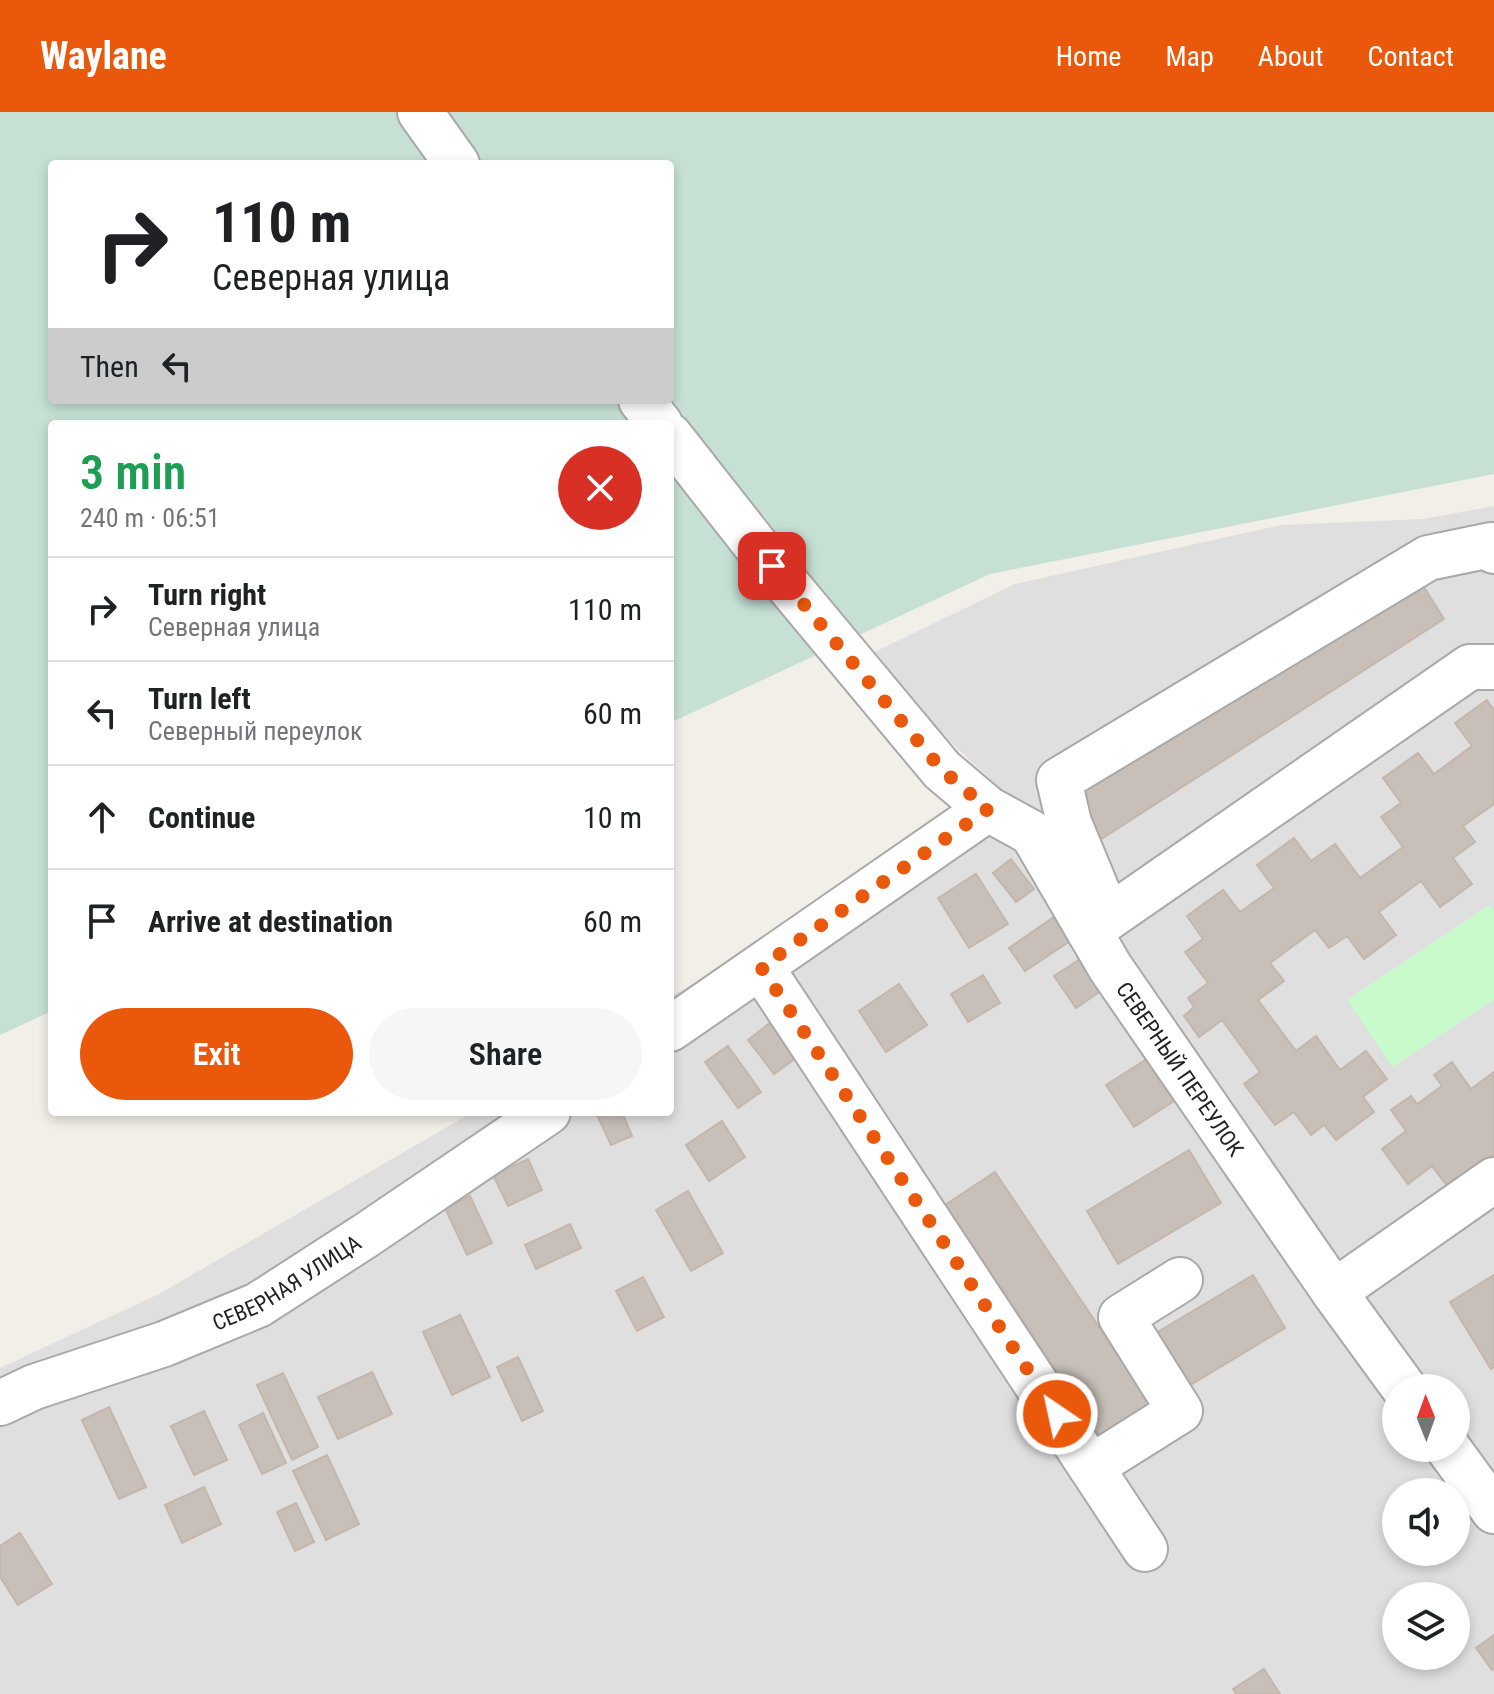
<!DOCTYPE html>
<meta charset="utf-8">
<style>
body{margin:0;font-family:"Roboto Condensed",sans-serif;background:#f6f6f6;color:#202124;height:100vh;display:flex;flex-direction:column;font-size:30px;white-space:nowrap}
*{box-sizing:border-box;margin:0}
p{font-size:26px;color:#757577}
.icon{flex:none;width:44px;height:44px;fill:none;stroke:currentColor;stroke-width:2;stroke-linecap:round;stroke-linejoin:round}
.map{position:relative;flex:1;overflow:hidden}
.side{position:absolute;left:48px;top:308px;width:626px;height:696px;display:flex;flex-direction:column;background:#fff;border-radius:8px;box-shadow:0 4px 12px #0003}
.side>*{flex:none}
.guide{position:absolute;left:48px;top:48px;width:626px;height:244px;border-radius:8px;box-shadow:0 4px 12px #0003;background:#fff;color:#202124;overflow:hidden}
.needle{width:52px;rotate:359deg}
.buttons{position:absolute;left:1382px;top:1262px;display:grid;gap:16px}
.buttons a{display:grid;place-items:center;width:88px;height:88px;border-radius:50%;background:#fff;box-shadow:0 4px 12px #0003;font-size:40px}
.pin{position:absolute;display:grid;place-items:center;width:68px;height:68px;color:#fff;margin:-34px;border-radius:16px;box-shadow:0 4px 12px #0006}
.me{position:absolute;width:88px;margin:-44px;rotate:326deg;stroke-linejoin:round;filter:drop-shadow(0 0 6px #0008)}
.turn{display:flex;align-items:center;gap:28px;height:168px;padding:0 32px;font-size:36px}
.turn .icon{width:104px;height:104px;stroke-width:2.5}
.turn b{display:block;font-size:56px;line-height:68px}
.then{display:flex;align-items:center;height:76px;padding:0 32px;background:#0003;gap:16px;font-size:30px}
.round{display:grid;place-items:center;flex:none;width:84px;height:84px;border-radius:42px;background:#f6f6f6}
.headline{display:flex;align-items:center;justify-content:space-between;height:136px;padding:0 32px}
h1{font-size:48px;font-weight:600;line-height:60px;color:#1e9e55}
.cta{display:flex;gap:16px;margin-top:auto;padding:16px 32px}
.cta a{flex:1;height:92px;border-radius:48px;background:#ea580c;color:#fff;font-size:32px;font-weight:600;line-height:92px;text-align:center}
.cta a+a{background:#f6f6f6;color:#202124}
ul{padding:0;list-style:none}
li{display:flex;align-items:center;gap:24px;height:104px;padding:0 32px;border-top:2px solid #e0e0e0}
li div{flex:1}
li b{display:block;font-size:30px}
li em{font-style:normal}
header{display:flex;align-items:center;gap:48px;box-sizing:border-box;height:112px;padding:0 40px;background:#ea580c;color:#fff}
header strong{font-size:38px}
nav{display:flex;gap:44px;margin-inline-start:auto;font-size:28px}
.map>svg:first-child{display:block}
</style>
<header>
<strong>Waylane</strong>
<nav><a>Home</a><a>Map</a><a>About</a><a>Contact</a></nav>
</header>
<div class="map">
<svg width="1494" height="1582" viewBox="0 0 1494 1582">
<rect width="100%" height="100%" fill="#f2efe9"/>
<path fill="#e0dfdf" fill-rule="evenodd" d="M1494,394v1188h-1494v-326l159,-74 314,-182h197v-115l341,-198 -149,-141 153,-74 266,-59 142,-6zM1396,1276h60v60h-60zM1396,1380h60v60h-60zM1396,1484h60v60h-60z"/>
<path fill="#c6e0d4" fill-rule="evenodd" d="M0,0h1494v362l-504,100 -320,149v-299h-618v587l-52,24zM52,52h618v236h-618z"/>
<path fill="#c8facc" d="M1490,793l4,6v89l-102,67 -45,-67z"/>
<path fill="#c7bfb8" stroke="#c4b6ab" stroke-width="2" d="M1415,461l29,46 -343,220 -29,-46z
M1487,588l7,10v94l-31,22 12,16 -22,16 19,26 -32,23 -19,-26 -42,31 17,23 -32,24 -17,-23 -18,12 -14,-18 -45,33 14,18 -26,19 38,51 20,-15 24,34 26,-19 21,28 -24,18 11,15 -38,28 -12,-15 -13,10 -17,-23 -19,13 -31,-41 16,-12 -38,-52 -23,17 -15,-21 10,-9 -6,-9 20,-15 -23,-31 18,-13 -16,-23 36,-26 17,22 34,-24 -17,-23 37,-27 17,23 24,-17 25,34 43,-31 -22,-30 20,-14 -18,-25 35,-25 16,21 38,-28 -17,-23z
M1011,747l23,30 -18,13 -23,-29z
M976,762l32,50 -39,24 -31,-50z
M1054,805l16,24 -45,30 -16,-23z
M1080,847l22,31 -26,18 -22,-32z
M983,863l17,28 -32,19 -17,-28z
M899,872l28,41 -41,27 -27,-41z
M771,910l26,35 -23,17 -26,-34z
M728,934l33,46 -23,16 -33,-46z
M1155,942l27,42 -48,31 -28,-42z
M1452,950l19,27 23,-17v82l-46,33 -16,-21 -24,18 -26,-35 24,-18 -15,-21 20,-14 6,8 25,-18 -8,-11z
M603,1000h19l10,24 -21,9 -14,-30z
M722,1009l23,36 -36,24 -23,-36z
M1189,1038l32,53 -103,61 -31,-53z
M528,1047l14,31 -34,16 -15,-31z
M995,1060l159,237 -50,33 -159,-237z
M688,1079l35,62 -32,18 -35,-61z
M470,1084l22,47 -25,12 -22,-47z
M570,1112l11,24 -45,21 -11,-24z
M1253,1163l32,53 -103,62 -31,-54z
M1494,1163v92l-3,2 -41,-67z
M643,1165l21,40 -27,14 -21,-40z
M460,1203l30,62 -38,18 -29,-63z
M518,1245l25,54 -21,10 -25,-54z
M372,1260l20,42 -54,25 -20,-42z
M283,1261l35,74 -26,13 -35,-75z
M109,1295l37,80 -27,12 -37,-79z
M204,1299l23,49 -33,15 -23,-49z
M263,1301l23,50 -24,11 -23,-49z
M327,1343l32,69 -33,16 -33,-69z
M204,1375l17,37 -39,19 -17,-38z
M296,1391l18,39 -19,9 -18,-39z
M20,1421l32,51 -34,21 -18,-28v-31z
M1494,1523v34l-2,1 -16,-22z
M1264,1557l16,25h-44l-3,-5z"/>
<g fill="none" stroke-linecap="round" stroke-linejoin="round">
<g stroke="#a9a9a9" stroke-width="48">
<g id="minor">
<path d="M420,0l37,52"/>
<path d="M641,288l19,24"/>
<path id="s1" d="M670,324l102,130 170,204 46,39 44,24 78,134 224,325 70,96"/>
<path d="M1108,805l-39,-94 -10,-43 369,-222 63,-13 3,6"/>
<path d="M1089,819l381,-264h24"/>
<path d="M761,855l384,582"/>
<path d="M670,917l318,-220"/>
<path d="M1334,1180l160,-112"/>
<path id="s2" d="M0,1291l34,-16 130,-43 94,-39 107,-69 183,-124"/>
<path d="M1448,1336l46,63"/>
<path d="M1091,1355l89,-56 -59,-94 59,-37"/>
</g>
</g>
<use href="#minor" stroke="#fff" stroke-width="44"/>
</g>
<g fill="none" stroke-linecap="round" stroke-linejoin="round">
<path stroke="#ea580c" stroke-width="14" stroke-dasharray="0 25.2" d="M772,454l170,204 46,39 -227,158 296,447"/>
</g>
<g text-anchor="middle" stroke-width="6" stroke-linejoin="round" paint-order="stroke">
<g font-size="22" fill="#222" stroke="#fff">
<text dy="8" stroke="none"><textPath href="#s1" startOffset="820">СЕВЕРНЫЙ ПЕРЕУЛОК</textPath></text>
<text dy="8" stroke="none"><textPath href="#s2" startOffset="312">СЕВЕРНАЯ УЛИЦА</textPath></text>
</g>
</g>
</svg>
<div class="buttons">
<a><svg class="needle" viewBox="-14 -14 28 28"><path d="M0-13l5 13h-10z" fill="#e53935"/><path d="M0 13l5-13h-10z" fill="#757577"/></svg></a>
<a><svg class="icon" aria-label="sound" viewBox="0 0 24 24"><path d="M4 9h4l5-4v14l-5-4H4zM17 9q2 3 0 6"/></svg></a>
<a><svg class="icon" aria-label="layers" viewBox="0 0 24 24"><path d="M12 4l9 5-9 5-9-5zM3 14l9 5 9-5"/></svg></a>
</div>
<div class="pin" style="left:772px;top:454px;background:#d93025"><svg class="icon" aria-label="arrive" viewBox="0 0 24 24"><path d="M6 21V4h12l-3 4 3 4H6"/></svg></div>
<svg class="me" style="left:1057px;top:1302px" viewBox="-20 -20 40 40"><circle r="17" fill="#ea580c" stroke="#fff" stroke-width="3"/><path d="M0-11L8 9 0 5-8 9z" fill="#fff"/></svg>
<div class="guide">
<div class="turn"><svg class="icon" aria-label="right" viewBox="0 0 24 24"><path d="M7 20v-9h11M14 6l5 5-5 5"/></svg><div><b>110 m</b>Северная улица</div></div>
<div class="then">Then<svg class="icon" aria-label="left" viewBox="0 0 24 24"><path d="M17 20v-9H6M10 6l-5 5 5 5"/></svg></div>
</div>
<section class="side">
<div class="headline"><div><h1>3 min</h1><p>240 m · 06:51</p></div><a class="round" style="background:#d93025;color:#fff"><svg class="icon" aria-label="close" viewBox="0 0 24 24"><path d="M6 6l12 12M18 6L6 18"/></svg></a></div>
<ul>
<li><svg class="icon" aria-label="right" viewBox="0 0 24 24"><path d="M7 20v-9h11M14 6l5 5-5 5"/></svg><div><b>Turn right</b><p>Северная улица</p></div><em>110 m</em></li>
<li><svg class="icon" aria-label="left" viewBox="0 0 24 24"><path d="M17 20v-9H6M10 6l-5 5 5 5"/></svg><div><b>Turn left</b><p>Северный переулок</p></div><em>60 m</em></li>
<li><svg class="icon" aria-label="ahead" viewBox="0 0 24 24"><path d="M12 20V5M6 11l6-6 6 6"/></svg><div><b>Continue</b></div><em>10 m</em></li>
<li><svg class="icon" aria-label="arrive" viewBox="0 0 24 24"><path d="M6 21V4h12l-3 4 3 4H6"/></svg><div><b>Arrive at destination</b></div><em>60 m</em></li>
</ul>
<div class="cta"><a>Exit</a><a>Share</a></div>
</section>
</div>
